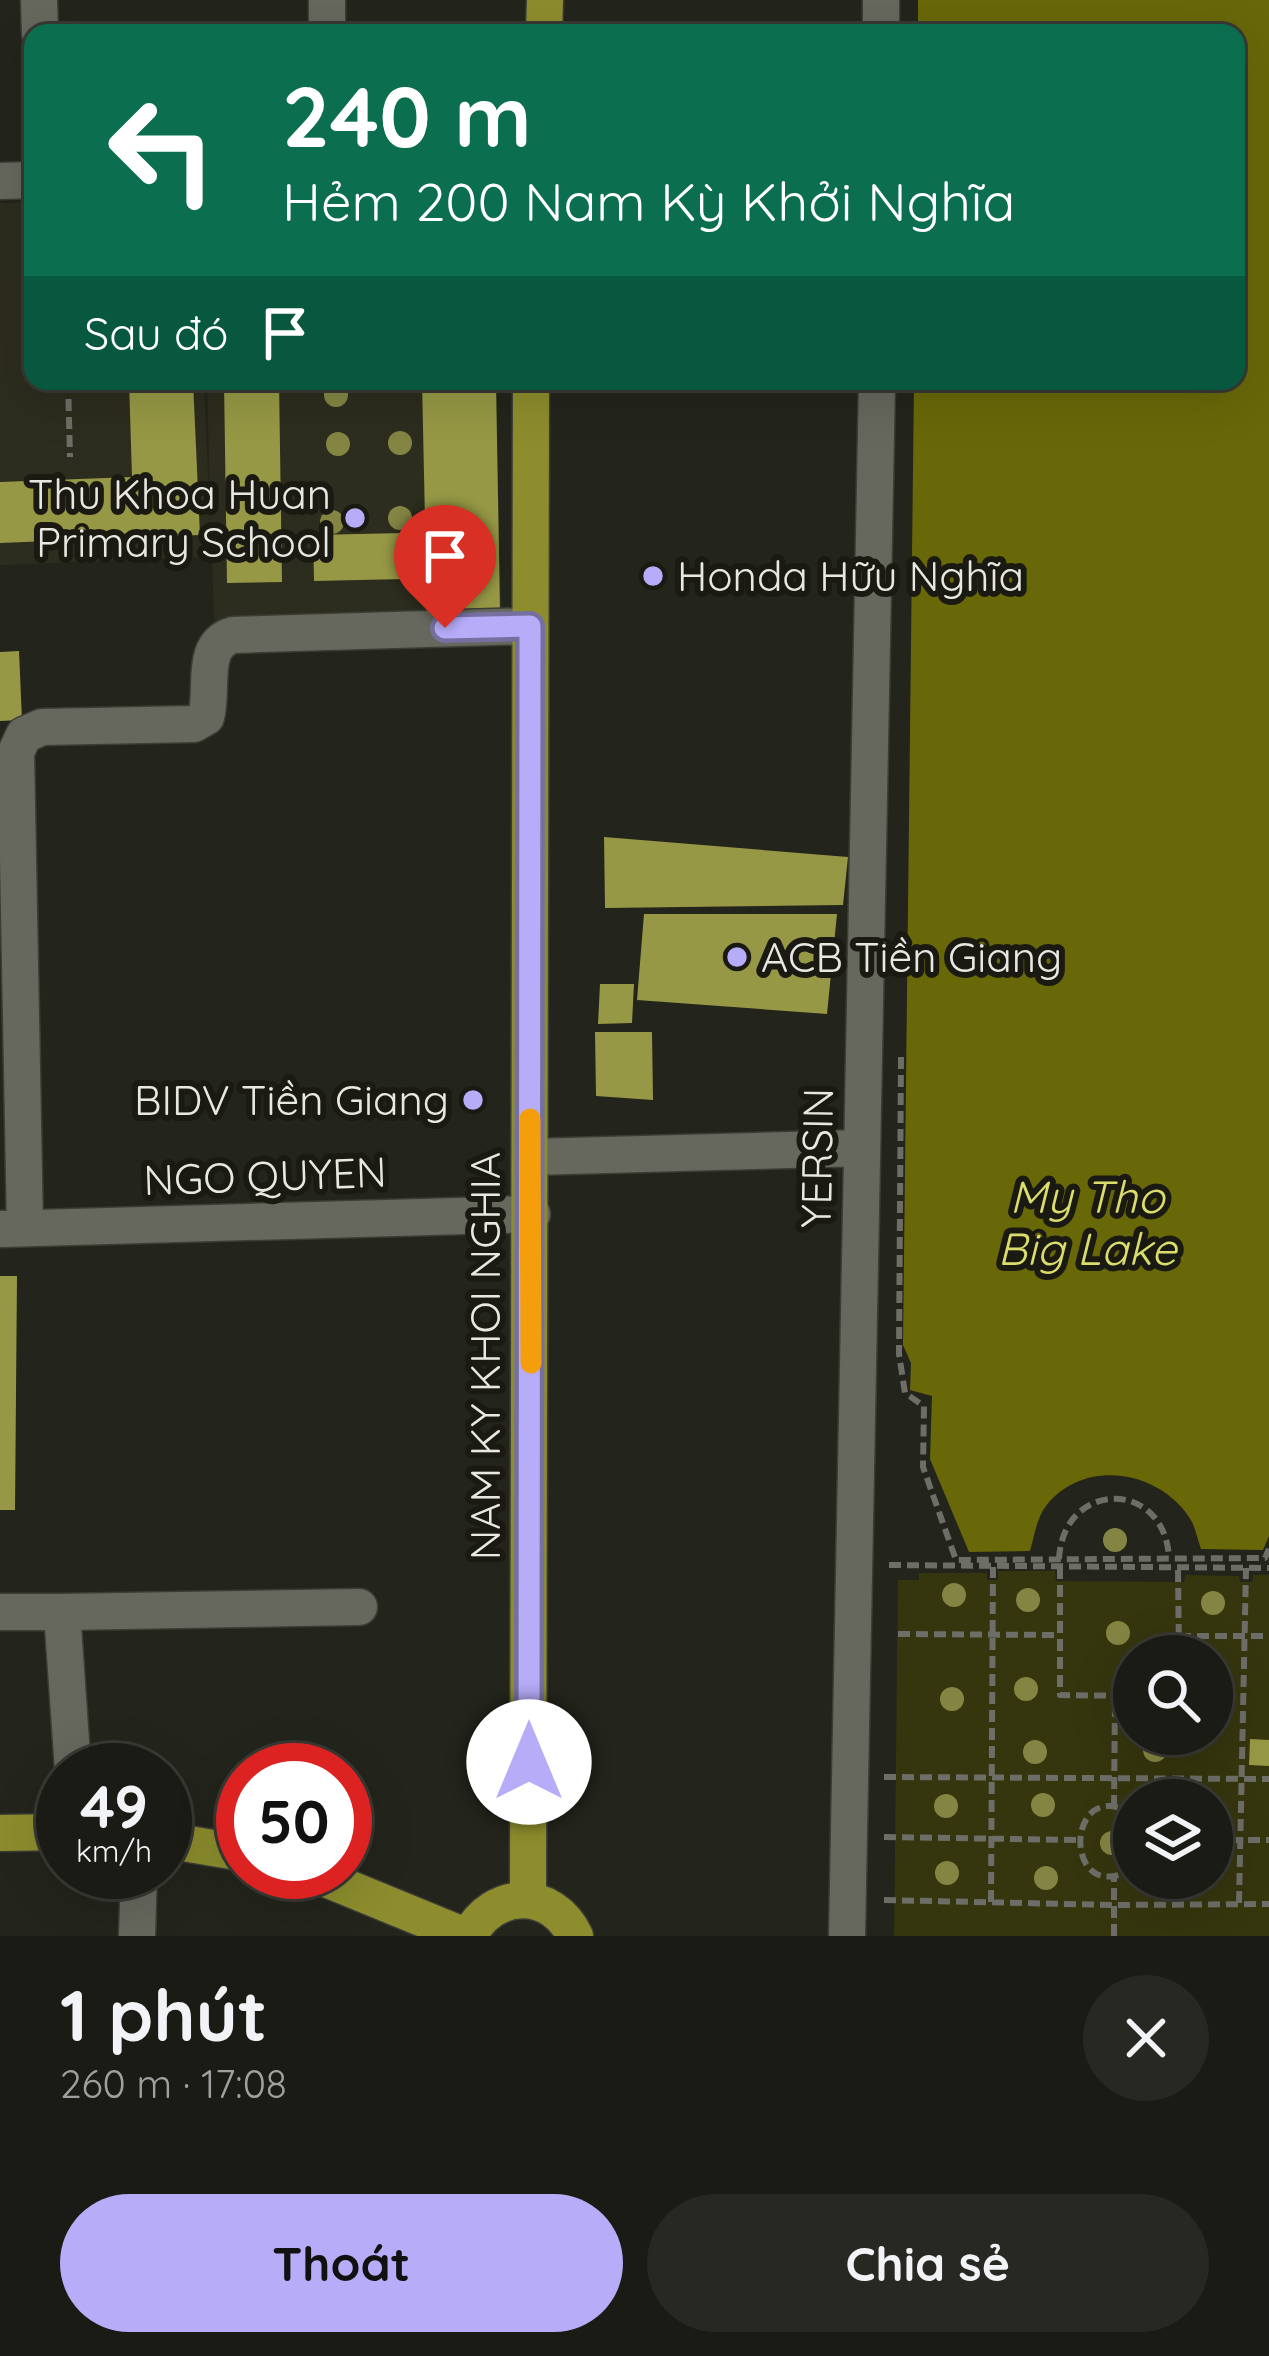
<!DOCTYPE html>
<html lang="vi">
<meta charset="utf-8">
<style>
body{margin:0;font-family:Quicksand,sans-serif;background:#272822;color:#f1f3f6;height:100vh;display:flex;flex-direction:column;font-size:45px;white-space:nowrap}
*{box-sizing:border-box;margin:0}
p{font-size:39px;color:#9fa1a0}
.icon{flex:none;width:66px;height:66px;fill:none;stroke:currentColor;stroke-width:2;stroke-linecap:round;stroke-linejoin:round}
.map{position:relative;height:1936px;overflow:hidden}
.sheet{display:flex;flex-direction:column;background:#1a1b14;flex:1}
.sheet>*{flex:none}
.top-card{position:absolute;left:24px;top:24px;width:1221px;height:366px;border-radius:24px;box-shadow:0 12px 48px #0002,0 0 0 3px #383934;background:#0b6e4f;color:#fff;overflow:hidden}
.controls{position:absolute;left:1113px;top:1635px;display:grid;gap:24px}
.controls a{display:grid;place-items:center;width:120px;height:120px;border-radius:50%;background:#1a1b14;box-shadow:0 12px 48px #0002,0 0 0 3px #383934;font-size:60px}
.speed{position:absolute;left:36px;top:1743px;display:flex;gap:24px;font-size:60px;font-weight:700;text-align:center}
.speed>*{display:grid;place-content:center;width:156px;height:156px;border-radius:50%;background:#1a1b14;box-shadow:0 12px 48px #0002,0 0 0 3px #383934;line-height:1}
.speed small{font-size:30px;font-weight:400}
.speed .limit{border:18px solid #d22;background:#fff;color:#111}
.pin{position:absolute;display:grid;place-items:center;width:102px;height:102px;color:#fff;margin:-123px -51px;border-radius:50% 50% 50% 0;rotate:-45deg;box-shadow:0 0 12px #0007}
.pin .icon{rotate:45deg}
.me{position:absolute;width:132px;margin:-66px;rotate:0deg;stroke-linejoin:round;filter:drop-shadow(0 0 9px #0008)}
.turn{display:flex;align-items:center;gap:42px;height:252px;padding:0 60px;font-size:54px}
.turn .icon{width:156px;height:156px;stroke-width:2.5}
.turn b{display:block;font-size:84px;line-height:102px}
.then{display:flex;align-items:center;height:114px;padding:0 60px;background:#0003;gap:24px;font-size:45px}
.round{display:grid;place-items:center;flex:none;width:126px;height:126px;border-radius:63px;background:#272822}
.headline{display:flex;align-items:center;justify-content:space-between;height:204px;padding:0 60px}
h1{font-size:72px;font-weight:800;line-height:90px}
.button{display:flex;gap:24px;margin-top:auto;padding:24px 60px}
.button a{flex:1;height:138px;border-radius:72px;background:#b6acf8;color:#111;font-size:48px;font-weight:800;line-height:138px;text-align:center}
.button a+a{background:#272822;color:#f1f3f6}
.map>svg:first-child{display:block}
</style>
<div class="map">
<svg width="1269" height="1936" viewBox="0 0 1269 1936">
<rect width="100%" height="100%" fill="#23241b"/>
<path fill="#2c2d1e" d="M33,202v179h171l7,163 -4,-163h288l7,233 -288,8 -2,-65 -212,8v-362z"/>
<path fill="#35350e" fill-rule="evenodd" d="M998,1571h57l1,10 128,1 1,-7 54,1 1,6h12l1,-7h16v361h-375l4,-356h21v-7h68v7h11zM1134,1656h78v78h-78zM1134,1800h78v78h-78z"/>
<path fill="#686809" d="M918,0h351v1536l-6,14 -62,-1c-3,-8 -5,-19 -9,-27 -30,-52 -108,-65 -146,-16 -9,11 -12,31 -16,45l-61,1 -39,-93 2,-63 -22,-6 1,-27 -8,-18 11,-964h322v-348h-318z"/>
<path fill="#969845" d="M129,381h64l7,154 -200,8v-61l132,-5z
M224,381h55l3,201 -55,1z
M422,381h74l4,231 -73,2z
M404,533l1,46 -91,2 -1,-46z
M19,651l3,69 -22,1v-69z
M604,837l244,20 -5,48 -238,3z
M644,914h193l-10,100 -190,-14z
M600,984h34l-2,39 -34,1z
M595,1032h57l1,68 -57,-4z
M0,1276h17l-2,234h-15z
M1250,1739l19,1v26l-20,-1z"/>
<g fill="none" stroke-linecap="round" stroke-linejoin="round">
<g stroke="#3d3d37" stroke-width="39">
<path id="minor" d="M39,0l1,33
M327,0v33
M881,33v-33
M0,181l33,-1
M531,1157l331,-9
M25,1228l-9,-476 8,-17 18,-8 152,-3 12,-7c8,-28 -7,-72 27,-82l296,-9
M2,1229l530,-15
M0,1612h62l11,158
M62,1612l297,-5
M137,1936l2,-64
M847,1936l30,-1555"/>
</g>
<g stroke="#3d3d37" stroke-width="39">
<path id="major" d="M544,33l1,-33
M0,1833l63,-1
M165,1840l78,13
M309,1872l156,64
M528,1899l3,-1518
M469,1936c24,-47 83,-48 106,0"/>
</g>
<path stroke="#6d6e67" stroke-width="6" stroke-dasharray="12 6" stroke-linecap="butt" d="M68,381l2,76
M901,1057l-2,297 6,39 19,13 -1,61 33,93 309,-2 4,-9
M1059,1559c4,-79 105,-81 110,-2
M889,1565l380,3
M1060,1567v128l74,1
M1178,1570l1,86
M898,1634l162,1
M1179,1636h90
M884,1777l385,2
M1114,1807l1,-110
M1134,1815c-70,-45 -73,97 0,53
M884,1837l193,3
M1212,1840h57
M884,1900l231,5 154,-1
M991,1902l2,-335
M1239,1903l7,-335
M1114,1936v-60"/>
<use href="#minor" stroke="#66675d" stroke-width="36"/>
<use href="#major" stroke="#8d8d2e" stroke-width="36"/>
</g>
<g fill="#848543">
<circle cx="336" cy="395" r="12"/>
<circle cx="400" cy="443" r="12"/>
<circle cx="338" cy="444" r="12"/>
<circle cx="400" cy="518" r="12"/>
<circle cx="332" cy="522" r="12"/>
<circle cx="1115" cy="1540" r="12"/>
<circle cx="954" cy="1595" r="12"/>
<circle cx="1028" cy="1600" r="12"/>
<circle cx="1213" cy="1603" r="12"/>
<circle cx="1118" cy="1633" r="12"/>
<circle cx="1026" cy="1689" r="12"/>
<circle cx="952" cy="1699" r="12"/>
<circle cx="1155" cy="1750" r="12"/>
<circle cx="1035" cy="1752" r="12"/>
<circle cx="1043" cy="1805" r="12"/>
<circle cx="946" cy="1806" r="12"/>
<circle cx="1112" cy="1843" r="12"/>
<circle cx="947" cy="1873" r="12"/>
<circle cx="1046" cy="1878" r="12"/>
</g>
<g fill="none" stroke-linecap="round" stroke-linejoin="round">
<g stroke="#7670a1" stroke-width="30">
<path id="route" d="M445,628l85,-2 -1,1136"/>
</g>
<use href="#route" stroke="#b6acf8" stroke-width="21"/>
<path stroke="#f59e0b" stroke-width="21" d="M530,1119l1,244"/>
</g>
<g fill="#b6acf8" stroke="#1a1a12" stroke-width="4.5">
<circle cx="355" cy="518" r="12"/>
<circle cx="653" cy="576" r="12"/>
<circle cx="737" cy="957" r="12"/>
<circle cx="473" cy="1100" r="12"/>
</g>
<g text-anchor="middle" stroke-width="12" stroke-linejoin="round" paint-order="stroke">
<g font-size="42" fill="#e8e8e3" stroke="#1a1a12" text-anchor="end">
<text x="331" y="509">Thu Khoa Huan<tspan x="331" dy="48">Primary School</tspan></text>
<text x="677" y="591" text-anchor="start">Honda Hữu Nghĩa</text>
<text x="761" y="972" text-anchor="start">ACB Tiền Giang</text>
<text x="449" y="1115">BIDV Tiền Giang</text>
</g>
<g font-size="42" fill="#e8e8e3" stroke="#1a1a12">
<text transform="translate(817 1158) rotate(-89)" y="15">YERSIN</text>
<text transform="translate(265 1176) rotate(-2)" y="15">NGO QUYEN</text>
<text transform="translate(485 1356) rotate(-90)" y="15">NAM KY KHOI NGHIA</text>
</g>
<g font-size="45" font-style="italic" fill="#dadc6c" stroke="#1a1a12">
<text x="1087" y="1213">My Tho<tspan x="1087" dy="52">Big Lake</tspan></text>
</g>
</g>
</svg>
<div class="controls">
<a><svg class="icon" aria-label="search" viewBox="0 0 24 24"><circle cx="10" cy="10" r="6"/><path d="M15 15l6 6"/></svg></a>
<a><svg class="icon" aria-label="layers" viewBox="0 0 24 24"><path d="M12 4l9 5-9 5-9-5zM3 14l9 5 9-5"/></svg></a>
</div>
<div class="speed"><div>49<small>km/h</small></div><div class="limit">50</div></div>
<div class="pin" style="left:445px;top:628px;background:#d93025"><svg class="icon" aria-label="arrive" viewBox="0 0 24 24"><path d="M6 21V4h12l-3 4 3 4H6"/></svg></div>
<svg class="me" style="left:529px;top:1762px" viewBox="-20 -20 40 40"><circle r="19" fill="#fff"/><path d="M0-13L10 11 0 6-10 11z" fill="#b6acf8"/></svg>
<div class="top-card">
<div class="turn"><svg class="icon" aria-label="left" viewBox="0 0 24 24"><path d="M17 20v-9H6M10 6l-5 5 5 5"/></svg><div><b>240 m</b>Hẻm 200 Nam Kỳ Khởi Nghĩa</div></div>
<div class="then">Sau đó<svg class="icon" aria-label="arrive" viewBox="0 0 24 24"><path d="M6 21V4h12l-3 4 3 4H6"/></svg></div>
</div>
</div>
<section class="sheet">
<div class="headline"><div><h1>1 phút</h1><p>260 m · 17:08</p></div><a class="round"><svg class="icon" aria-label="close" viewBox="0 0 24 24"><path d="M6 6l12 12M18 6L6 18"/></svg></a></div>
<div class="button"><a>Thoát</a><a>Chia sẻ</a></div>
</section>
